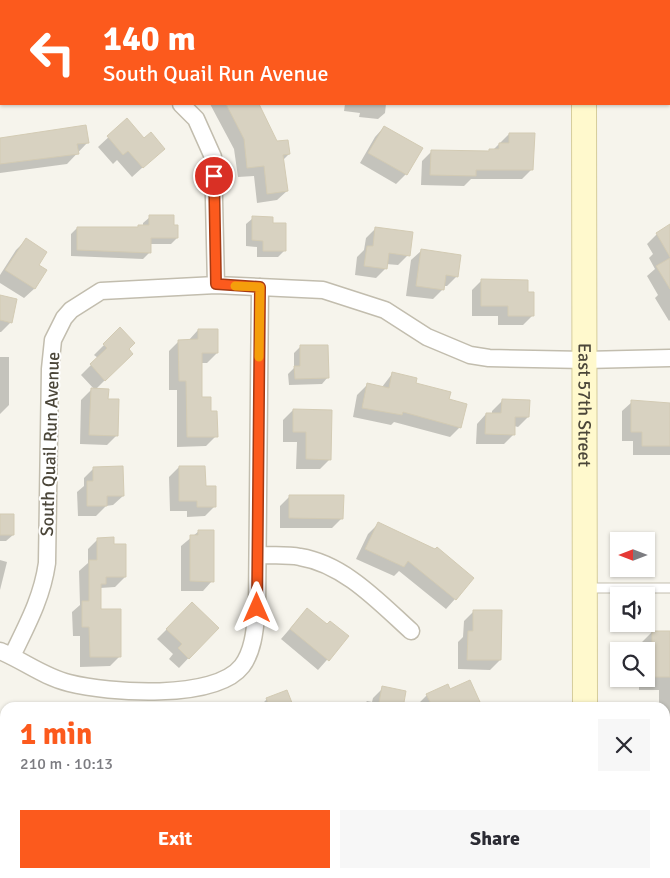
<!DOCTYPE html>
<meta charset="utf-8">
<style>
body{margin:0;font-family:Signika,sans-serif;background:#f7f7f7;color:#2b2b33;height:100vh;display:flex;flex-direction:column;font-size:19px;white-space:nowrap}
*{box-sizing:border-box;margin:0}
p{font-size:16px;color:#7c7c81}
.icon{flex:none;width:28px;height:28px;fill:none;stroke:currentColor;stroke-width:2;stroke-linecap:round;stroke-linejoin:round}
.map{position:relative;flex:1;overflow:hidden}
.drawer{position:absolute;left:0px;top:702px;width:670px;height:176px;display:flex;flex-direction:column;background:#fff;border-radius:15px 15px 0 0;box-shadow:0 1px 4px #0004}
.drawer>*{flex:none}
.guide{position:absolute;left:0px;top:0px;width:670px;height:105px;box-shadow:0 1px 4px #0004;background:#fc5a1d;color:#fff;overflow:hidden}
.needle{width:32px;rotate:270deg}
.tools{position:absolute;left:610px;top:532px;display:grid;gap:10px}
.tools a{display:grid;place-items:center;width:45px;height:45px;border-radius:0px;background:#fff;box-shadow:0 1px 4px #0004;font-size:25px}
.pin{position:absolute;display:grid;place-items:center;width:42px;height:42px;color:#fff;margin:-21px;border:2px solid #fff;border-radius:50%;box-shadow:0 1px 5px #0007}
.me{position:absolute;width:55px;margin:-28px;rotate:0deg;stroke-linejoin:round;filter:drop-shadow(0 0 4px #0008)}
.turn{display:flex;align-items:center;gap:18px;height:105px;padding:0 20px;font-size:22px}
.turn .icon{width:65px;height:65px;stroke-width:2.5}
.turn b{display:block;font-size:35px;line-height:42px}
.round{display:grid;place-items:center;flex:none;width:52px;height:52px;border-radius:0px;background:#f7f7f7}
.summary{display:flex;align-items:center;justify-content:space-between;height:85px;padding:0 20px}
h1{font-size:30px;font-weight:800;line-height:38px;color:#fc5a1d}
.cta{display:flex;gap:10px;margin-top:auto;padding:10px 20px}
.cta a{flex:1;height:58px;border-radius:0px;background:#fc5a1d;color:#fff;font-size:20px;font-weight:800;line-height:58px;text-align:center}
.cta a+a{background:#f7f7f7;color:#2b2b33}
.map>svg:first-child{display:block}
</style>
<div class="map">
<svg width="670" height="878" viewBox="0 0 670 878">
<rect width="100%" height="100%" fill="#f6f4ec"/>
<path fill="#0003" d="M1,35v29l-1,1v-29z
M210,104h47l19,39 13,11 -6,6 4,31 -10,9 -20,3 -3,-27 -16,1 -4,-28z
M345,104h41l-1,9 -7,6 -19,-2 1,-4 -16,-2z
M127,120l17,20 9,18 -21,19 -15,-17 -4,4 -15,-17z
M384,127l37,22 -15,25 -10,10 -36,-21 15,-26z
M509,134l23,35 -10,10h-51l-7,7 -43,-1 1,-24 10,-10 56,1 5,-2z
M0,139l88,3 -21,22 -67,9z
M150,217l22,10 5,11 -6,6h-22v9l-6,6 -72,-3v-22l6,-6 59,1 7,-3v-3z
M253,218l19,6 13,26 -7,7h-21v-10l-11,-1v-22z
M670,226v94l-1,1 -14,-23 3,-3 -11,-19 8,-7 -6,-11 4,-4 -6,-10 10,-10z
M376,228l32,27 -10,10 -12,-1v4l-10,10 -21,-3 2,-18 7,-7 2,-12z
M26,240l11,26 -3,23 -10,9 -24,-15v-8l16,-25z
M421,251l36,25 -10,10h-4v3l-10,10 -27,-3 5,-36z
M482,280l51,35 -10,10h-25v-9h-26v-26z
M0,296l11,26 -10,10h-1z
M120,329l7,20 4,5 -36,36 -14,-15 17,-17 -4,-3z
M198,330l19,23 -10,10h-6v35l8,15 7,23 -10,10 -29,1v-57h-8v-39l10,-10h9z
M300,347l28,30 -6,7 -33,1 -1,-11 6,-6v-15z
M0,357h9v48l-9,9z
M392,374l55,26 13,27 -10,10 -56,-15 -3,3 -38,-8 4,-22 10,-10 15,2z
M91,390l16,10 10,35 -10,10 -27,-1 1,-44z
M502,401l26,16 -10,10 -4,-1v8l-10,10h-28l1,-20 9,-10h6v-3z
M632,402l38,2v51h-37v-14h-11v-30z
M293,410l37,49 -10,10h-24l1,-27h-14v-22z
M179,467l25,20 11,19 -10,10 -18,1v-6h-17l-1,-34z
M94,468l29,28 -10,9 -7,1 -10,10h-18l-1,-24 7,-6v-8z
M290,496l52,22 -10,10h-52v-22z
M0,516l13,19 -7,6h-6z
M378,524l77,75 -9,10 -47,-38 -5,5 -38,-17 12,-25z
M199,531l13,50 -9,10h-22v-45z
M98,539l27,38 -10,10 -15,1v22l20,46 -10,10 -30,1v-31h-7l-1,-24 8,-7 -1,-34 9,-8v-14z
M0,560l7,2 -7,28z
M192,604l25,24 -38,40 -10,-9 4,-5 -16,-15z
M307,609l20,17 21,10 -30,34 -37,-31z
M474,611l26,49 -10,10 -32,-1v-27l5,-5 1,-16z
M652,632h18v219h-5v-143h-6v-18h-20v-11h7v-28h-7v-6z
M383,688l18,20h-40l6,-7 5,1 1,-4z
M449,691l29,11 -5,6h-55l-1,-3 10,-10z
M267,699l26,9h-35z
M0,843h5v31h520v4h-525z"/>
<path fill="#d8d2c1" stroke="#d3cbb4" d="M226,104h33l18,37 11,-1 2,14 -7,1 5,36 -21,3 -3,-28 -17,2 -3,-29z
M127,118l17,20 7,-6 14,17 -22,19 -15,-17 -5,4 -16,-19z
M86,125l3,18 -12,1 2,10 -79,10v-26z
M384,126l39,22 -16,27 -39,-22z
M509,133h26l-2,37h-57v6l-46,-1 1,-25 58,1v-2h10v-6h10z
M149,215h25v10h4v13h-27v15l-74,-3v-23h61v-2h11z
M252,216l21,1v6h13v28h-23v-10l-11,-1z
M670,224v33l-14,-24z
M375,227l38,5 -3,24 -21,-3 -2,16 -23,-3 3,-20h6z
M26,238l21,14 -8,13 8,5 -12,19 -30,-19z
M421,249l40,6 -3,22 -12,-2 -2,15 -28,-4z
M670,258v31l-14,-23z
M481,279l47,1v12h6v24h-26v-10h-27z
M0,295l17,4 -5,24 -12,-3z
M120,327l15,16 -6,6 4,5 -28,27 -15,-17 17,-16 -4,-4z
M198,329h20v24h-16v44h9v14h6l1,26h-31l-1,-56h-7l-1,-41 20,-1z
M300,345h28l1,33 -34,1 -1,-13h6z
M392,372l25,6 -1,5 35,9 -2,7 18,5 -6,24 -58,-16 -1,3 -40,-7 5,-25 22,5z
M91,388l18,1 -1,10h11l-1,37 -29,-1z
M502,399l28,1 -1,17h-14v18l-30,-1 1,-21h15z
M631,400l39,3v43h-28v-14h-11z
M293,409l39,1 -1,50 -25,-1v-27h-13z
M123,466l1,30h-17v10h-20v-25h6v-14z
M179,466h26l1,20h10v21h-19v-6h-18z
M289,495h55l-1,24 -54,-1z
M0,514h14v21h-14z
M378,522l57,27 2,-2 37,31 -18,22 -48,-39 -4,6 -39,-18z
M198,530h16v52l-24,-1v-46h8z
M114,537v7h12v33h-20v7h-5v25h20v48h-31l-1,-30h-7v-26h7v-41h8v-22z
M192,602l27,26 -30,31 -11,-11 4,-4 -16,-15z
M307,608l20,16 3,-3 19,15 -20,25 -39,-32z
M473,610h29l-1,50h-34l1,-29h5z
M652,631h18v46h-18z
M470,680l10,22 -11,6h-36l-7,-14 22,-10 2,5z
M382,686l24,5 -3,17h-25z
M287,690l7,18h-24l-4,-10z"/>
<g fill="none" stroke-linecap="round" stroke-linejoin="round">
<g stroke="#c2bdae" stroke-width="11">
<path id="lane" d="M585,588h85"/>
</g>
<g stroke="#c2bdae" stroke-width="19">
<path id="street" d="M0,93h1
M181,104l15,15 17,38 3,128
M258,555c13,1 28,-1 42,2 44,7 79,45 111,74
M0,651c24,10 44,26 69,32 39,10 146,18 173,-17 12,-16 13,-39 15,-58l3,-321
M12,656c15,-31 30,-58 35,-93l3,-194 3,-29 11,-22 7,-8 30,-19 115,-6 107,5 62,20 42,27 43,18 19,3 96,2 85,-2"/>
</g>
<g stroke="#d6cd9b" stroke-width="26">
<g id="secondary">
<path d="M584,0v1"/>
<path id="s1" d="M584,104l1,604"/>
<path d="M584,878v-4"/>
</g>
</g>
<use href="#lane" stroke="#fff" stroke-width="9"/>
<use href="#street" stroke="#fff" stroke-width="16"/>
<use href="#secondary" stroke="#fff9cd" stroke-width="24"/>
</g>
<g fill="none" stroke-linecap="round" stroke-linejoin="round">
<g stroke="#a43a13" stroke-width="12">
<path id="route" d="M214,176l2,108 44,3 -3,321"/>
</g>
<use href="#route" stroke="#fc5a1d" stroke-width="9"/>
<path stroke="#f59e0b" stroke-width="9" d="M235,286l25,1 -1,70"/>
</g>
<g text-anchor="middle" stroke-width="4" stroke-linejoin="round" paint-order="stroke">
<g font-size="18" fill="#4b4639" stroke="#fff">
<text dy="6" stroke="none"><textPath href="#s1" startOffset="301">East 57th Street</textPath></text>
<text transform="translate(50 444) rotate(-88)" y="6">South Quail Run Avenue</text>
</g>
</g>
</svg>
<div class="tools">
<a><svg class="needle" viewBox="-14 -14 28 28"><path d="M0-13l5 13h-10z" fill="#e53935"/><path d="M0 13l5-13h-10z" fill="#7c7c81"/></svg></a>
<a><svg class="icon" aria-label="sound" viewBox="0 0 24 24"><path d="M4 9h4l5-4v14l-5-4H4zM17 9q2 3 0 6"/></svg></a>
<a><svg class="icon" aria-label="search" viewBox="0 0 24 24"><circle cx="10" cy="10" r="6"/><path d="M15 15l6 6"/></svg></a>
</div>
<div class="pin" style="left:214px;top:176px;background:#d93025"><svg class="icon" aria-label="arrive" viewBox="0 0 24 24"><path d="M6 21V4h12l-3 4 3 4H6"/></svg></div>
<svg class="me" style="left:257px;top:608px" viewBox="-20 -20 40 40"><path d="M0-17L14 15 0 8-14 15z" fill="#fc5a1d" stroke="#fff" stroke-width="4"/></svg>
<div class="guide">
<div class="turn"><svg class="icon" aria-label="left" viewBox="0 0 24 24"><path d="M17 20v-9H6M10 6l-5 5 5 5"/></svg><div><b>140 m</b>South Quail Run Avenue</div></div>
</div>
<section class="drawer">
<div class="summary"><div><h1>1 min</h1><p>210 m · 10:13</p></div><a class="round"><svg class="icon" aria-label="close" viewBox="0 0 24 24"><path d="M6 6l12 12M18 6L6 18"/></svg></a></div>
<div class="cta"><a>Exit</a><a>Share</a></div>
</section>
</div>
